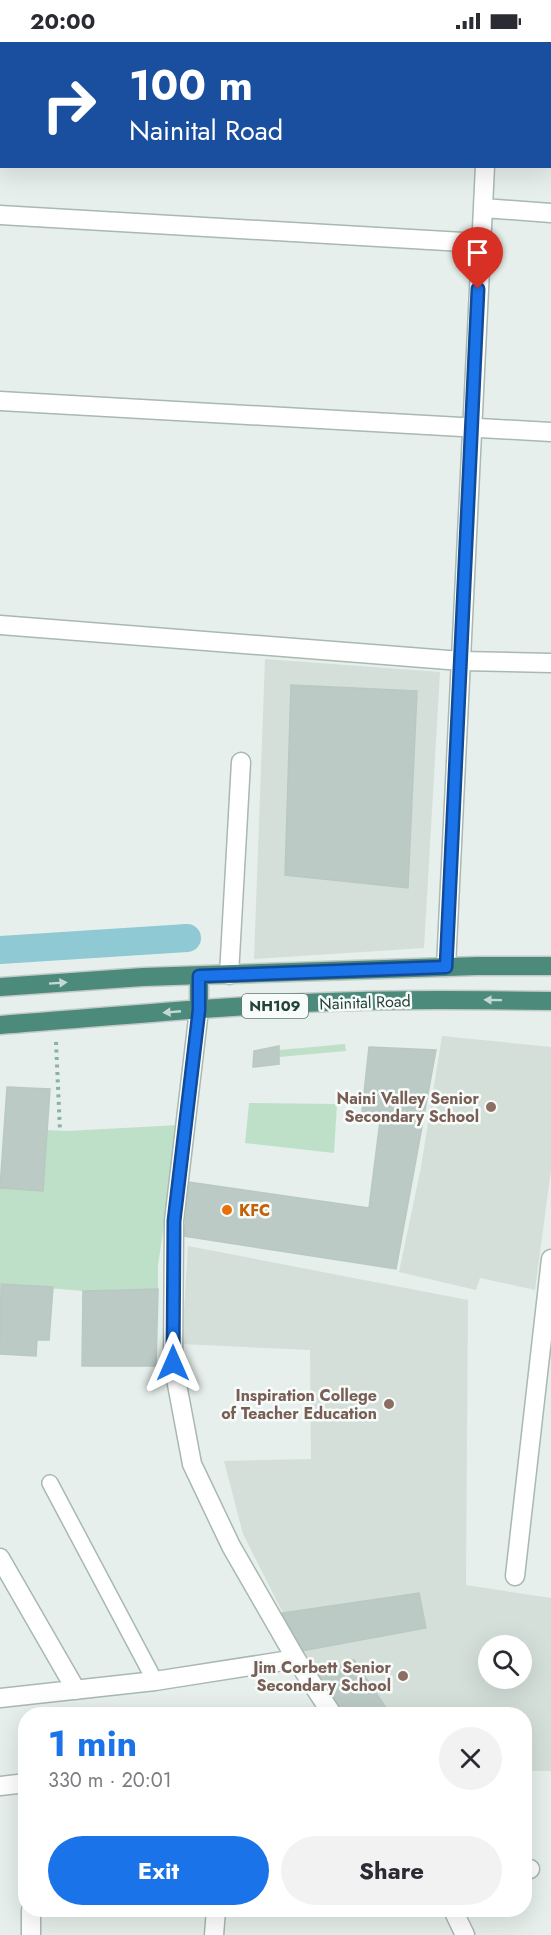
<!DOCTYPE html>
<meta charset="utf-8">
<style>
body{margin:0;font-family:Jost,sans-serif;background:#f2f2f3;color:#2b2b33;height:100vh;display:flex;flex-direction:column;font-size:22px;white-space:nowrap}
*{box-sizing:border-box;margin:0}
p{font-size:20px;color:#7c7c81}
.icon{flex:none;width:33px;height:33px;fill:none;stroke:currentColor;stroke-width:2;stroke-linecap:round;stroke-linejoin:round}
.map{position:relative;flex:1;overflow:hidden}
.drawer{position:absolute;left:18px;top:1665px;width:514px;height:210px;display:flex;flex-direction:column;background:#fff;border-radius:24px;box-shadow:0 6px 24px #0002}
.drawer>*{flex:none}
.hud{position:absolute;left:0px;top:0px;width:552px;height:126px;box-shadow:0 6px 24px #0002;background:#1a4fa0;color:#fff;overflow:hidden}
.tools{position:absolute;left:478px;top:1593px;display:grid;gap:12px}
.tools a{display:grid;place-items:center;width:54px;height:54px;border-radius:50%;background:#fff;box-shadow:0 6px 24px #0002;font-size:30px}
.pin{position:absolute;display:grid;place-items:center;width:51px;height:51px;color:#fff;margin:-62px -26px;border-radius:50% 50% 50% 0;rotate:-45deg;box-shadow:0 0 6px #0007}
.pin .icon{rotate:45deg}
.me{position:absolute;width:66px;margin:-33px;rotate:0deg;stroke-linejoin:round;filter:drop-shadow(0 0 4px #0008)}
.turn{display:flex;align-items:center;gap:21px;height:126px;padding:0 30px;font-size:27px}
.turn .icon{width:78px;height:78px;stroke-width:2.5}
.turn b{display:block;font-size:42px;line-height:51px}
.round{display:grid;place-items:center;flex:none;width:63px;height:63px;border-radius:32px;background:#f2f2f3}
.headline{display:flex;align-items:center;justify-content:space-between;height:102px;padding:0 30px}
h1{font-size:36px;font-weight:700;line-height:45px;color:#1a73e8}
.action{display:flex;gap:12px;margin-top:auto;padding:12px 30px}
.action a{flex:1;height:69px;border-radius:36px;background:#1a73e8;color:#fff;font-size:24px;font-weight:700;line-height:69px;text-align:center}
.action a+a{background:#f2f2f3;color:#2b2b33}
.status{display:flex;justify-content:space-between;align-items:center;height:42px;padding:0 30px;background:#fff;direction:ltr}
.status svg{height:16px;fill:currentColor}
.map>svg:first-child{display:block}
</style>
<div class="status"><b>20:00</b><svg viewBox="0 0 49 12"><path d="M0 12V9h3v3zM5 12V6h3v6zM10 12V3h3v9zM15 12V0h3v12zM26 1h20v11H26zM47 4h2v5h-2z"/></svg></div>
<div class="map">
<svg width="551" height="1893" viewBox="0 0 551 1893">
<rect width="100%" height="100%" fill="#e6efeb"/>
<path fill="#d4dfda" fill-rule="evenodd" d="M265,617l175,13 -16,276 -170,11z
M442,994l109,11v123l-16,120 -55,-12 -4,12 -77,-18 22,-105z
M188,1204l280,54 -2,285 85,13v173h-26v-57h-183l-40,-63 -59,-117 -19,-73 87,-2 -1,-109 -128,-6zM489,1604h33v32h-33z"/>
<path fill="#bfe0c8" d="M345,1002l1,7 -67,6v-7z
M249,1061l88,1 -3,49 -89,-10z
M179,1083l-21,140v24l-75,2 -83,-7v-96l43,2 4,-60 20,1z"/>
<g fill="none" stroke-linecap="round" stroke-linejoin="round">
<path stroke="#8ec9d4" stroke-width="28" d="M0,908l187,-12"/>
</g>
<path fill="#bbcac4" stroke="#b8c9c2" stroke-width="1.5" d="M291,643l126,6 -9,197 -123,-13z
M279,1004v18l-26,3 1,-16z
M369,1005l67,3 -40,219 -212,-33 5,-54 180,26 12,-95 -19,-2z
M7,1045l43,2 -7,102 -43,-3z
M1,1242l52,3 -4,53h-12l-1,16 -36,-2z
M158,1247l-2,77h-74l1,-75z
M419,1551l7,35 -124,23 -20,-38z
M354,1618l36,54h-48l-26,-41z"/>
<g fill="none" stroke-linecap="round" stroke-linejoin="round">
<g stroke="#a8b8b2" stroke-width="18">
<path id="service" d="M50,1441l105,198"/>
</g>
<g stroke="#a8b8b2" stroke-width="21">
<path id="minor" d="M153,2v-2
M408,2v-2
M0,40h2
M483,166l68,5
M0,173l480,28
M0,359l551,31
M0,583l461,36 90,2
M446,925l39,-801
M229,933l12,-213
M199,968l-25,211 -1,142 19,101 39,82 65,113 36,55
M0,1516l76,132
M515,1534l36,-317
M0,1656l155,-17 141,-22
M0,1744l26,-3
M525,1827h5
M31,1868v25
M453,1868l12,25
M214,1893l2,-25"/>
</g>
<g stroke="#c2cac8" stroke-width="21">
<path id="trunk" d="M199,934v34
M0,945l143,-10 334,-11h74
M0,983c120,-9 240,-21 359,-24 64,-2 128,-1 192,0"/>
</g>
<path stroke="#86b3a5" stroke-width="4" stroke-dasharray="3 4.5" stroke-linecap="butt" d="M56,1000l4,89"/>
<use href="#service" stroke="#fff" stroke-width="15"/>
<use href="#minor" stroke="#fff" stroke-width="18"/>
<use href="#trunk" stroke="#4c8a7c" stroke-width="18"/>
</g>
<defs><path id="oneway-solid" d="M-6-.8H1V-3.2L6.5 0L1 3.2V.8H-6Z" transform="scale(1.5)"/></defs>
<g fill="#c4d9d4">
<use href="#oneway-solid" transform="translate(58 941) rotate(-4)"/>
<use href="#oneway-solid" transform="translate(493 958) rotate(-179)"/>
<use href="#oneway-solid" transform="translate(172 970) rotate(175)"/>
</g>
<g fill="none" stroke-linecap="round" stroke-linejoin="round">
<g stroke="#114b97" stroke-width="15">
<path id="route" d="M173,1321l1,-142 25,-211v-34l247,-9 32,-678"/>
</g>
<use href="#route" stroke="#1a73e8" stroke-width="10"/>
</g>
<g fill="#8d6e63" stroke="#f7fbf9" stroke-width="2">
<circle cx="491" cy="1065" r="6"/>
<circle cx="389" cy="1362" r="6"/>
<circle cx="403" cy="1634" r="6"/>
</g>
<circle fill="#e8710a" stroke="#f7fbf9" stroke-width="2" cx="227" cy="1168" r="6"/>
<g text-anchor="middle" stroke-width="5" stroke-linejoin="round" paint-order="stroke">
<rect fill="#f7fbf9" stroke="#637a73" stroke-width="1.5" x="242" y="952" width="66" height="24" rx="4.5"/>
<g font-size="15" font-weight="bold" fill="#24423a">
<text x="275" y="969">NH109</text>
</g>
<g font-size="16" fill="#24423a" stroke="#f7fbf9">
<text transform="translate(365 960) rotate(-2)" y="6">Nainital Road</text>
</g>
<g font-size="16" font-weight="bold" fill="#785e54" stroke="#f7fbf9" text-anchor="end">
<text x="479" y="1062">Naini Valley Senior<tspan x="479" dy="18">Secondary School</tspan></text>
<text x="377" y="1359">Inspiration College<tspan x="377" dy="18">of Teacher Education</tspan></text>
<text x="391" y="1631">Jim Corbett Senior<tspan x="391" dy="18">Secondary School</tspan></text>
</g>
<g font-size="16" font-weight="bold" fill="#c56008" stroke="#f7fbf9" text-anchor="start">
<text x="239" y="1174">KFC</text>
</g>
</g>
</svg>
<div class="tools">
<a><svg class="icon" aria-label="search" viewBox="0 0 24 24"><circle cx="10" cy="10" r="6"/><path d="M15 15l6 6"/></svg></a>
</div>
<div class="pin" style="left:478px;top:247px;background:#d93025"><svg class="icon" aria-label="arrive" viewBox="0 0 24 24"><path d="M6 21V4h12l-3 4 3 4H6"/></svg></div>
<svg class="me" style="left:173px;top:1321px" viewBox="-20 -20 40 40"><path d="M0-17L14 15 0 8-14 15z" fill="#1a73e8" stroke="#fff" stroke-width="4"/></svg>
<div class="hud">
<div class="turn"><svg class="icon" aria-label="right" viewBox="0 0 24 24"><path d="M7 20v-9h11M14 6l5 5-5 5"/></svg><div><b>100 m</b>Nainital Road</div></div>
</div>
<section class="drawer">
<div class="headline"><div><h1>1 min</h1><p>330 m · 20:01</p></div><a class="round"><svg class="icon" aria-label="close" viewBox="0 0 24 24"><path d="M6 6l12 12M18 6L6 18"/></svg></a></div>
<div class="action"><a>Exit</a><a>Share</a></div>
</section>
</div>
